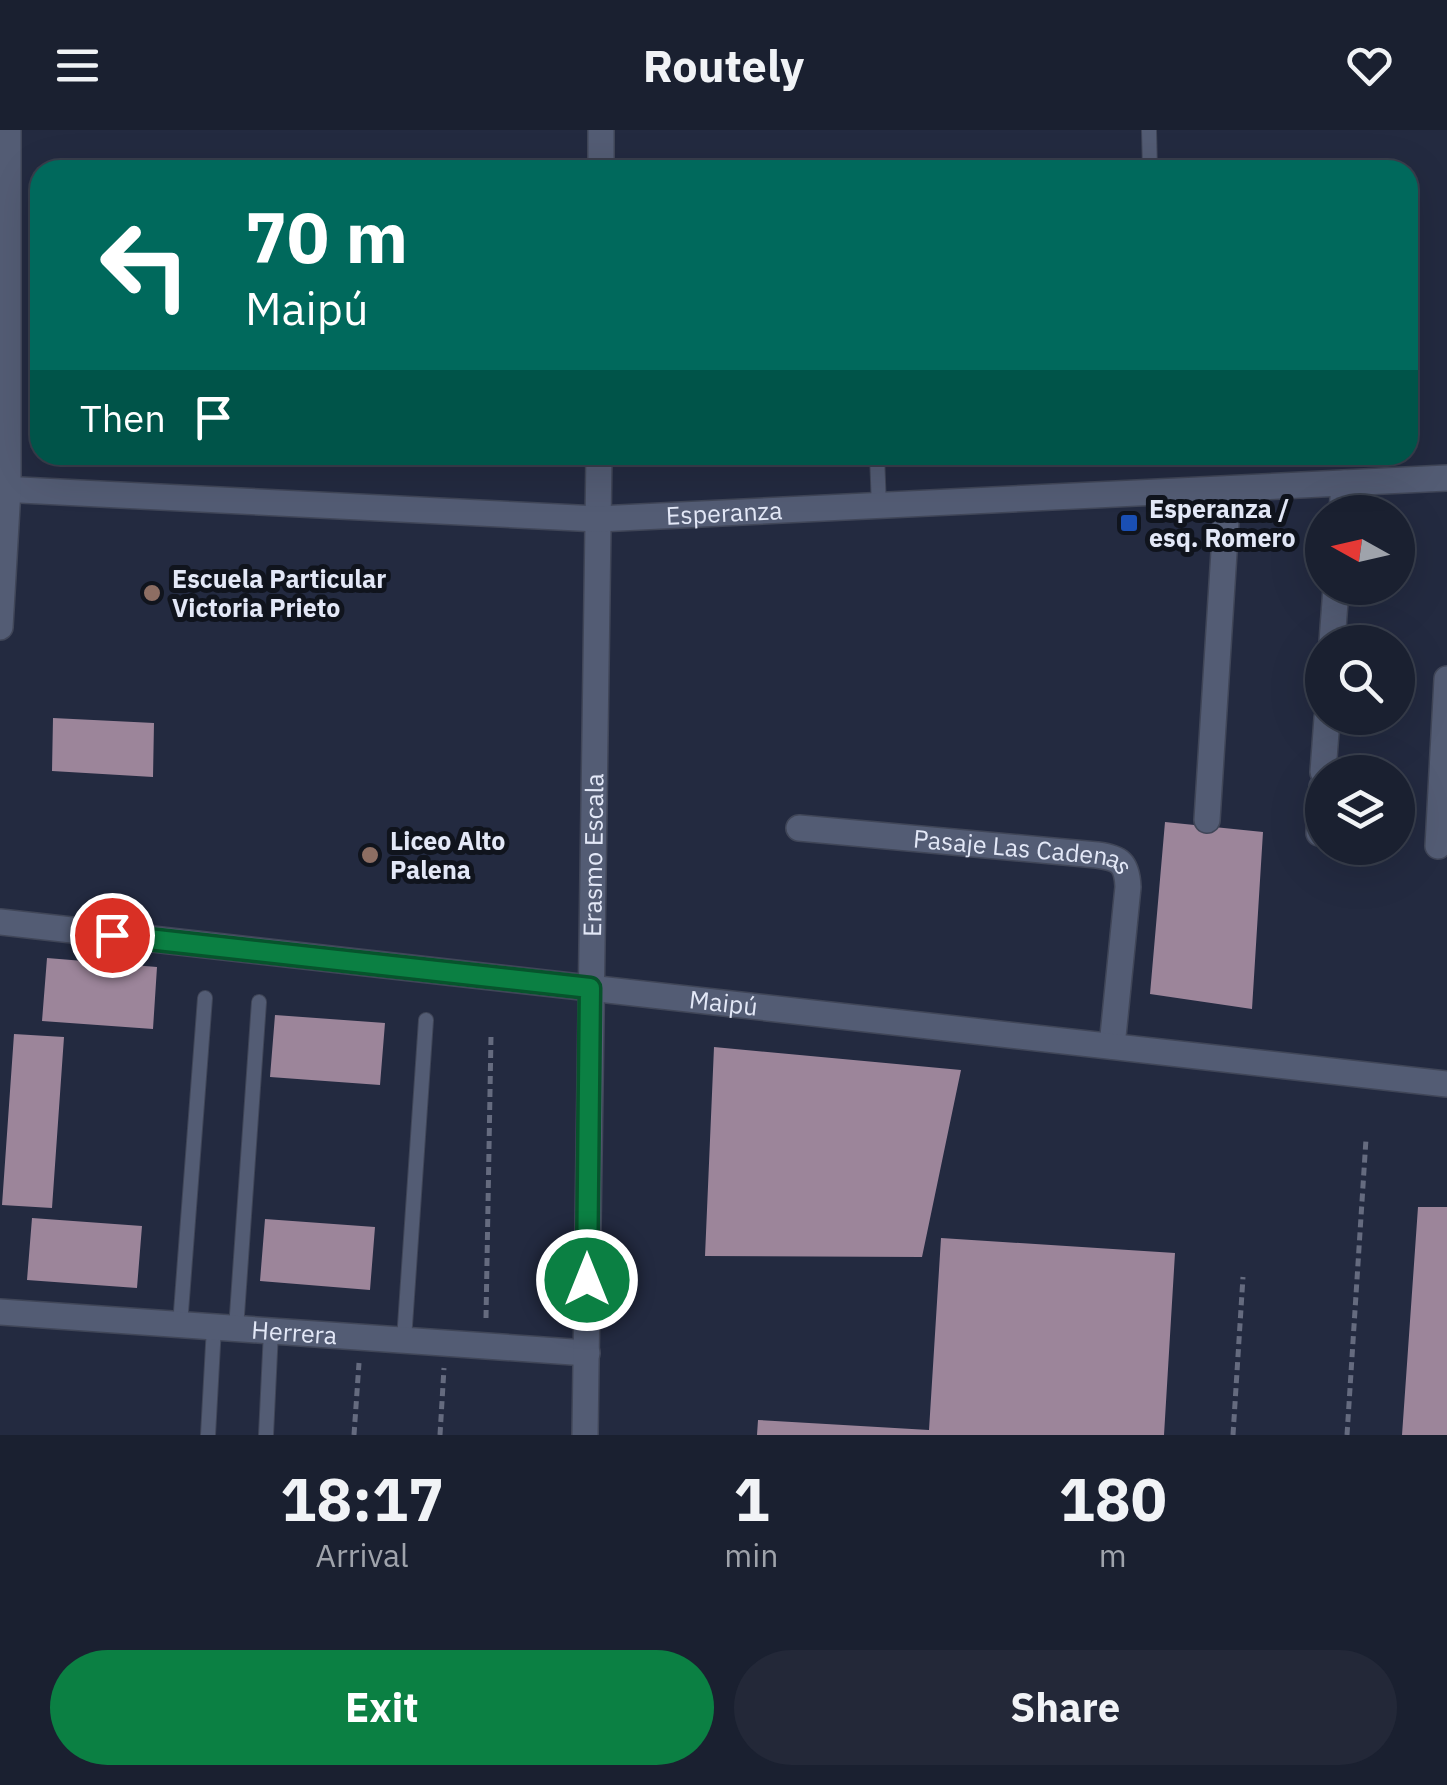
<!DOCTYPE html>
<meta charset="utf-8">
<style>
body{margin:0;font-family:"IBM Plex Sans",sans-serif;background:#232838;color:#f1f3f6;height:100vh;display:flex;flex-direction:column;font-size:38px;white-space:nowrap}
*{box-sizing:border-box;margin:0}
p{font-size:32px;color:#9fa3ab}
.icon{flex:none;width:55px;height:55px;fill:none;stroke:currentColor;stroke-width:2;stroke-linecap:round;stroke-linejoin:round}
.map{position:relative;height:1305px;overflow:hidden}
.side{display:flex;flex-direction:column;background:#1a2030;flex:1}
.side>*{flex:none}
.guide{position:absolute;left:30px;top:30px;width:1388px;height:305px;border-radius:30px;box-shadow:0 10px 40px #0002,0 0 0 2px #383e4c;background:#00695c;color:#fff;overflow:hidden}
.needle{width:65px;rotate:278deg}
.fabs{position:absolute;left:1305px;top:365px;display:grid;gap:20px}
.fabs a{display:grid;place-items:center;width:110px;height:110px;border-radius:50%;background:#1a2030;box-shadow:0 10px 40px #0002,0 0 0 2px #383e4c;font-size:50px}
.pin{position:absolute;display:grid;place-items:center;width:85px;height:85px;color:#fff;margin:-42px;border:5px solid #fff;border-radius:50%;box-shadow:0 2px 10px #0007}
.me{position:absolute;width:110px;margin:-55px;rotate:0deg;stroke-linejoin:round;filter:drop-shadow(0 0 8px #0008)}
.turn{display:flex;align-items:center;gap:35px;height:210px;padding:0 50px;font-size:45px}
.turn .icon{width:130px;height:130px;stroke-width:2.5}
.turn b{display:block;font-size:70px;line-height:85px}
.then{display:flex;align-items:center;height:95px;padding:0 50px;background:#0003;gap:20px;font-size:38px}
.eta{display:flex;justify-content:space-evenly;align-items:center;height:170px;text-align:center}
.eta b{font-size:60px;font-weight:700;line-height:70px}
.primary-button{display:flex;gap:20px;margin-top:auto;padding:20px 50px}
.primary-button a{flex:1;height:115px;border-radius:60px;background:#0b8043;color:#fff;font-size:40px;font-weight:700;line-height:115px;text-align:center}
.primary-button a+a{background:#232838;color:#f1f3f6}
header{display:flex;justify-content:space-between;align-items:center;height:130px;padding:0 50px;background:#1a2030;font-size:45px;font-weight:700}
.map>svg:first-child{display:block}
</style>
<header><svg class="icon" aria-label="menu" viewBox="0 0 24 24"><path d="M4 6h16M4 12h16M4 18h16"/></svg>Routely<svg class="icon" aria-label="heart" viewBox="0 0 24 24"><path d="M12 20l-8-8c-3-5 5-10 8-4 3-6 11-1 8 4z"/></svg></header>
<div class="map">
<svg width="1447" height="1305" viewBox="0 0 1447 1305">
<rect width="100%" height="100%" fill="#232a40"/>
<path fill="#9c859a" d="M53,588l101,5 -1,54 -101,-6z
M1165,692l98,10 -11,177 -102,-15z
M47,828l110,9 -4,62 -111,-8z
M275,885l110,8 -5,62 -110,-8z
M14,904l50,3 -12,171 -50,-3z
M714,917l247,23 -39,187 -217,-1z
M1418,1077h29v228h-45z
M32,1088l110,8 -5,62 -110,-8z
M265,1089l110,8 -5,63 -110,-9z
M941,1108l234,15 -11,182h-407l1,-15 171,10z"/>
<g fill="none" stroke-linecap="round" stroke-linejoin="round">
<g stroke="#404658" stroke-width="16">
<path id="service" d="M1149,0l1,40
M877,325l2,52
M180,1195l25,-327
M236,1199l23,-327
M404,1210l22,-320
M208,1305l6,-108
M266,1305l5,-104"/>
</g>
<g stroke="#404658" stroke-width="28">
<g id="minor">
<path d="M601,40v-40"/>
<path d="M1342,382l2,-29"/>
<path d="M1332,512l4,-54"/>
<path d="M1323,642l4,-54"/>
<path d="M1207,690l21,-331"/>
<path id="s1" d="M799,698l298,27c23,3 30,8 31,32l-16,159"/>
<path d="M1319,703l3,-46"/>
<path d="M1438,716l9,-167"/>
<path id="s2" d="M0,1182l587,41"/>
<path id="s3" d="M585,1305l14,-980"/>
</g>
</g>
<g stroke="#404658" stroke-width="28">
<g id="tertiary">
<path id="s4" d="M0,359l598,30 849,-41"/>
<path d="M0,497l8,-138v-359"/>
<path id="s5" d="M0,792l1447,162"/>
</g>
</g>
<path stroke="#656b7f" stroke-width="5" stroke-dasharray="8 5" stroke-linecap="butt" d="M486,1188l5,-282
M354,1305l5,-72
M440,1305l4,-67
M1233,1305l10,-158
M1347,1305l19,-296"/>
<use href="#service" stroke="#535c74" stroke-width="14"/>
<use href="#minor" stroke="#535c74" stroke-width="25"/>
<use href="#tertiary" stroke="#535c74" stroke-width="25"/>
</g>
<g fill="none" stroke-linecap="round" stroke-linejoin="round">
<g stroke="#07532c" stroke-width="25">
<path id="route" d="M112,805l478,53 -3,292"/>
</g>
<use href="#route" stroke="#0b8043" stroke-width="18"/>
</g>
<rect fill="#1a4fb4" stroke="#10141d" stroke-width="4" x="1119" y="383" width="20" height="20" rx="5"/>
<g fill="#8d6e63" stroke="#10141d" stroke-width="4">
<circle cx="152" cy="463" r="10"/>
<circle cx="370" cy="725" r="10"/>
</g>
<g text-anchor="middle" stroke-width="10" stroke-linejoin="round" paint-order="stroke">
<g font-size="25" font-weight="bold" fill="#e3e8f7" stroke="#10141d" text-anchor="start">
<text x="1149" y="388">Esperanza /<tspan x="1149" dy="29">esq. Romero</tspan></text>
<text x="172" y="458">Escuela Particular<tspan x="172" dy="29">Victoria Prieto</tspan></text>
<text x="390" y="720">Liceo Alto<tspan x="390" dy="29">Palena</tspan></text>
</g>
<g font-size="25" fill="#e3e8f7" stroke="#10141d">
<text dy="9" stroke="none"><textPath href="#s4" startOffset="725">Esperanza</textPath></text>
<text dy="9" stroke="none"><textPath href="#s3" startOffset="580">Erasmo Escala</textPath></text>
<text dy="9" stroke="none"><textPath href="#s1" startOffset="225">Pasaje Las Cadenas</textPath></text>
<text dy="9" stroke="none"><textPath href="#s5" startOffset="728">Maipú</textPath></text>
<text dy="9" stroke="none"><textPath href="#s2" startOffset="295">Herrera</textPath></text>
</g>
</g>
</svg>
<div class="fabs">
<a><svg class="needle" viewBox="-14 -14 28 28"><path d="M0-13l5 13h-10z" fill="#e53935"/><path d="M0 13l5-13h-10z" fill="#9fa3ab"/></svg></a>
<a><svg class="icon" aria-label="search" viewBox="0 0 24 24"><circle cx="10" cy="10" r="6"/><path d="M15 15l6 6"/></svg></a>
<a><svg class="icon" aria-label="layers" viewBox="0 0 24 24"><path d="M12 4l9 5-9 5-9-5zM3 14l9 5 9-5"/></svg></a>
</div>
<div class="pin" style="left:112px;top:805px;background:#d93025"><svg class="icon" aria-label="arrive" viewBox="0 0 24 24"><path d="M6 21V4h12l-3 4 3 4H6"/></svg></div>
<svg class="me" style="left:587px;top:1150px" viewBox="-20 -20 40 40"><circle r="17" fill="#0b8043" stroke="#fff" stroke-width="3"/><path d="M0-11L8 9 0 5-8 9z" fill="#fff"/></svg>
<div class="guide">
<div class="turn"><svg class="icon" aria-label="left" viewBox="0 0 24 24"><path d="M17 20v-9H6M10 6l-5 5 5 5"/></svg><div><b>70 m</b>Maipú</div></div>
<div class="then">Then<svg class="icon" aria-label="arrive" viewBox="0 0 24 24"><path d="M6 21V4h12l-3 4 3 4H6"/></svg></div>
</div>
</div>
<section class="side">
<div class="eta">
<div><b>18:17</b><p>Arrival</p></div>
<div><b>1</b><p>min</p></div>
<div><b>180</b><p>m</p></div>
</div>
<div class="primary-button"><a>Exit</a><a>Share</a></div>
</section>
